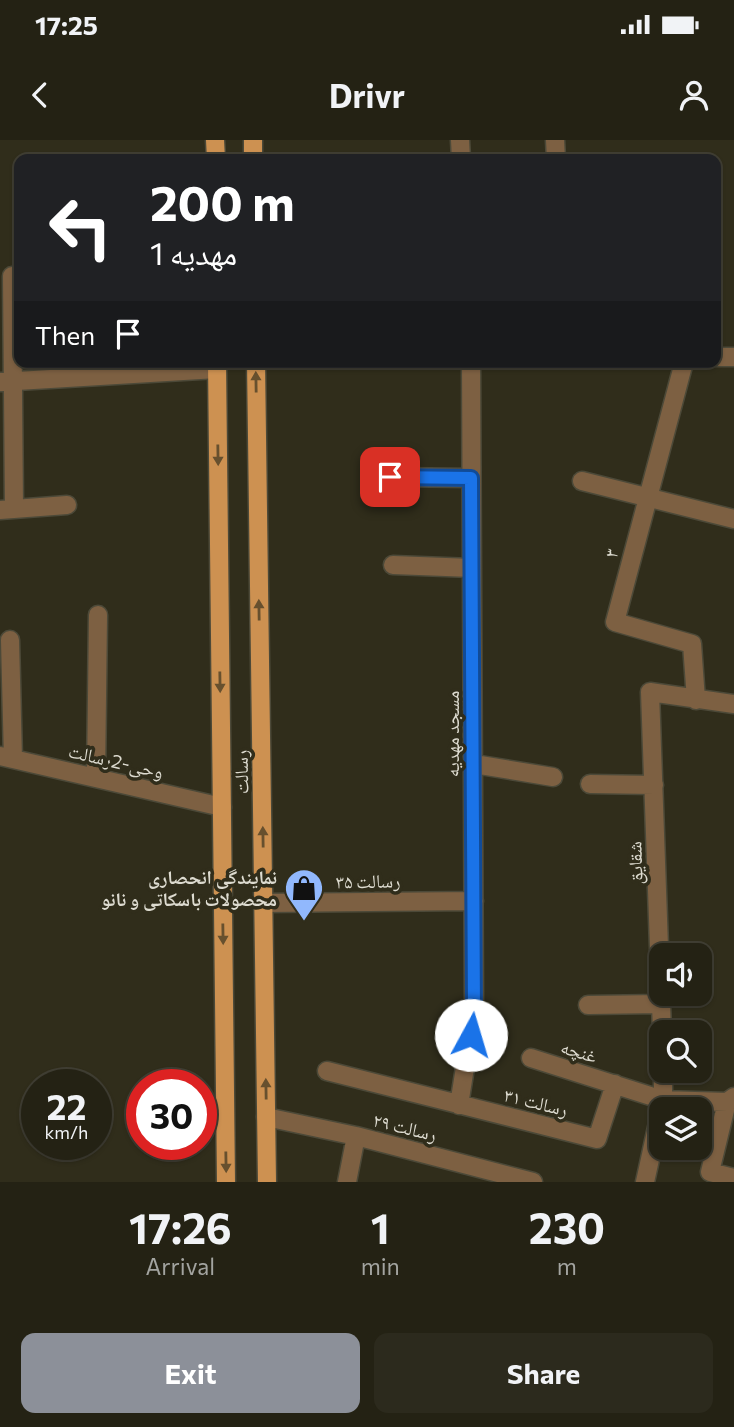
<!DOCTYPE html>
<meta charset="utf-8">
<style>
body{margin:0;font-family:Commissioner,"Noto Naskh Arabic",sans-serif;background:#2c2a1d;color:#f1f3f6;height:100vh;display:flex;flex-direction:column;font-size:26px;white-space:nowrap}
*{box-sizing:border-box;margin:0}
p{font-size:23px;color:#a3a4a0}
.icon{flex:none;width:38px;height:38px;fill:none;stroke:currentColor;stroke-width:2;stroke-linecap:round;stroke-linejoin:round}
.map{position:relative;height:1042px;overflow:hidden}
.side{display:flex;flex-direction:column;background:#242214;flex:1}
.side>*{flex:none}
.hud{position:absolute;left:14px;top:14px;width:707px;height:214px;border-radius:14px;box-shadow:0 2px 5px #0004,0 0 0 2px #413f34;background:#202124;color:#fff;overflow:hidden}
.buttons{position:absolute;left:649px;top:803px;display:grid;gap:14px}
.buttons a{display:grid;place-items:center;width:63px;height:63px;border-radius:14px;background:#242214;box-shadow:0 2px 5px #0004,0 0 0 2px #413f34;font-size:35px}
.speed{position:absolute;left:21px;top:929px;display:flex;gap:14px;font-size:35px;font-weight:700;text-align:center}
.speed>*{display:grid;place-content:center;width:91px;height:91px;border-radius:50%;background:#242214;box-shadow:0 2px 5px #0004,0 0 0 2px #413f34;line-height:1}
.speed small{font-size:18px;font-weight:400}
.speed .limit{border:10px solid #d22;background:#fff;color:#111}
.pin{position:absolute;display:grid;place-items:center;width:60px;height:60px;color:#fff;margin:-30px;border-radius:14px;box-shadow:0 4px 10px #0006}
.me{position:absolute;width:77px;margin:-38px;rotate:6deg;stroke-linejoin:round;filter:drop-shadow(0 0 5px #0008)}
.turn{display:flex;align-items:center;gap:24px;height:147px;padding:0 21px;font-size:32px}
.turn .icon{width:91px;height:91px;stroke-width:2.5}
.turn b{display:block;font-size:49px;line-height:60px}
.then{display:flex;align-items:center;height:66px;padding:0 21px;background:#0003;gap:14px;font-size:26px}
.eta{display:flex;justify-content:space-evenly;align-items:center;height:119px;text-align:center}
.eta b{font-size:42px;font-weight:700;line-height:49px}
.cta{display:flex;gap:14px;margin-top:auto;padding:14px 21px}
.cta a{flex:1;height:80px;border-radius:14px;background:#8c9099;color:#fff;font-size:28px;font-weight:700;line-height:80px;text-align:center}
.cta a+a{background:#2c2a1d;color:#f1f3f6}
.status{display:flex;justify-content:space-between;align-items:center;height:49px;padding:0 35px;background:#242214;direction:ltr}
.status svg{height:19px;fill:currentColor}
header{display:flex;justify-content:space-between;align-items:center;height:91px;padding:0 21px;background:#242214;font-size:32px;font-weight:700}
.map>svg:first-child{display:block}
</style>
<div class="status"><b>17:25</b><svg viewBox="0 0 49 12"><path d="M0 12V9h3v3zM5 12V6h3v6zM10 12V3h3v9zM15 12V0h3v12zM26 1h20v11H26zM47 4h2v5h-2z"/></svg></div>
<header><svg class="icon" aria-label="back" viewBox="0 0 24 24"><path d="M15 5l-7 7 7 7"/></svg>Drivr<svg class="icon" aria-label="person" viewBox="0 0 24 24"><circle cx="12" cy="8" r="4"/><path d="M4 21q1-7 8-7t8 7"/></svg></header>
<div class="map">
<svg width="734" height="1042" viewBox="0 0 734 1042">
<rect width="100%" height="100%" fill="#302d1b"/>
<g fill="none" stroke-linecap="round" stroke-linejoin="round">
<g stroke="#4c4938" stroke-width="21">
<path id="minor" d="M460,0l1,19
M555,0l1,19
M12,136l2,233
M716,217h18
M684,222l-69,260 77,22 4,56
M0,242l217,-13
M390,337l81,1
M582,341l152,38
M0,370l67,-5
M393,425l79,3
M10,500l3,119
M0,616l222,51
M474,624l79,13
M96,638l2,-163
M590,644l64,1
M263,763l211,-2
M588,865l73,-1
M662,892l-12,-340 84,12
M531,918l132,42 64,2 7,-5
M327,931l270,68 18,-55
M727,962l-17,70 24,6
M459,965l15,-94 -3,-649
M266,977l90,19 177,46
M347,1042l9,-46
M645,1042l18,-82v-29"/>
</g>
<g stroke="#4c4938" stroke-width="21">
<path id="major" d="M215,0l1,19
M253,0v19
M217,222l9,820
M256,222l11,820"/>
</g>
<use href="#minor" stroke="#7d6042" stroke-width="18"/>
<use href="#major" stroke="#cd9151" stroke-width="18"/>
</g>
<defs><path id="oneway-solid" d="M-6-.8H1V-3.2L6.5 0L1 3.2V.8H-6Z" transform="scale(1.75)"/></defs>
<g fill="#67502e">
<use href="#oneway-solid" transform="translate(256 242) rotate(-91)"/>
<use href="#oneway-solid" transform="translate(218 315) rotate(89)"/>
<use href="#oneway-solid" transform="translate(259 470) rotate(-91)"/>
<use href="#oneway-solid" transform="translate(220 542) rotate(89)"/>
<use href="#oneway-solid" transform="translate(263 697) rotate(-91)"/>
<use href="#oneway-solid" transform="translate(223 794) rotate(89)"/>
<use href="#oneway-solid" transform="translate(266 949) rotate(-91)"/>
<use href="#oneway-solid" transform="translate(226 1022) rotate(89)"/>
</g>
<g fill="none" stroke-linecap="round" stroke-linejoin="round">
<g stroke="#114b97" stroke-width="18">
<path id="route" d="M390,337l81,1 3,534 -3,23"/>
</g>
<use href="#route" stroke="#1a73e8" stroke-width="12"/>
</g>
<defs>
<g id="shop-pin" transform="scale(2.0125)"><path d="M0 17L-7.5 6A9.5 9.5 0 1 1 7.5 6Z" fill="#91b8fd" stroke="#302d1b"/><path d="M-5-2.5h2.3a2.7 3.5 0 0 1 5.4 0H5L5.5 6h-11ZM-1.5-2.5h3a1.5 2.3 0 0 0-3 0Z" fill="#111"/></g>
</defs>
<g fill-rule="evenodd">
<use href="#shop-pin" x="304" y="748"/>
</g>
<g text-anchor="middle" stroke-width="7" stroke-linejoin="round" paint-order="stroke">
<g font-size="19" fill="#dddbd0" stroke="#302d1b">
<text transform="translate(611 413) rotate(-75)" y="7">۳</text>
<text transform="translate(452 594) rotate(-90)" y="7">مسجد مهدیه</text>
<text transform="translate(116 621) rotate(13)" y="7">وحی-2رسالت</text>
<text transform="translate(241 632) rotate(-91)" y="7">رسالت</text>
<text transform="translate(635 723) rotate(-92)" y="7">شقایق</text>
<text transform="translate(368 741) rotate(-1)" y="7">رسالت ۳۵</text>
<text transform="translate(579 911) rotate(17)" y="7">غنچه</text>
<text transform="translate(536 962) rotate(14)" y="7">رسالت ۳۱</text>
<text transform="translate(405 987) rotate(14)" y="7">رسالت ۲۹</text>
</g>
<g font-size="19" font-weight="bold" fill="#dddbd0" stroke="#302d1b" text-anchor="end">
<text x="277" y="744">نمایندگی انحصاری<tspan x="277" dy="22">محصولات باسکاتی و نانو</tspan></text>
</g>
</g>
</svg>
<div class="buttons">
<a><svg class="icon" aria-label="sound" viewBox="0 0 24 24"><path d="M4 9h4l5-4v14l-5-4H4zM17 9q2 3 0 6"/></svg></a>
<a><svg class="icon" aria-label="search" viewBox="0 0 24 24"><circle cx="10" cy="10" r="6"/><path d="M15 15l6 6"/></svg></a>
<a><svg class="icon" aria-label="layers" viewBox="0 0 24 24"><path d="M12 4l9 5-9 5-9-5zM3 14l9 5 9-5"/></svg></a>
</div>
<div class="speed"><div>22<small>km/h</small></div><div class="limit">30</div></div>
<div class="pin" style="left:390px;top:337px;background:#d93025"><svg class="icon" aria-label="arrive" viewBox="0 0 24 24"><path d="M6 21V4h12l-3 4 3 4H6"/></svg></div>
<svg class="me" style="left:471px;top:895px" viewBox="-20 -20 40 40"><circle r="19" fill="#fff"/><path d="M0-13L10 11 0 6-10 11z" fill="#1a73e8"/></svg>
<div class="hud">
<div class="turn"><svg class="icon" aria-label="left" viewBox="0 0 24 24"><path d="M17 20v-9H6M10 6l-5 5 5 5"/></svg><div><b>200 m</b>مهدیه 1</div></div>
<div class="then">Then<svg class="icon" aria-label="arrive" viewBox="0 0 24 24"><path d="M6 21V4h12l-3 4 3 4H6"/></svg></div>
</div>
</div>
<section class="side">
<div class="eta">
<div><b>17:26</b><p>Arrival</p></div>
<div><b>1</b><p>min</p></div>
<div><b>230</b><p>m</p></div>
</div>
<div class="cta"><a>Exit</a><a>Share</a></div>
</section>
